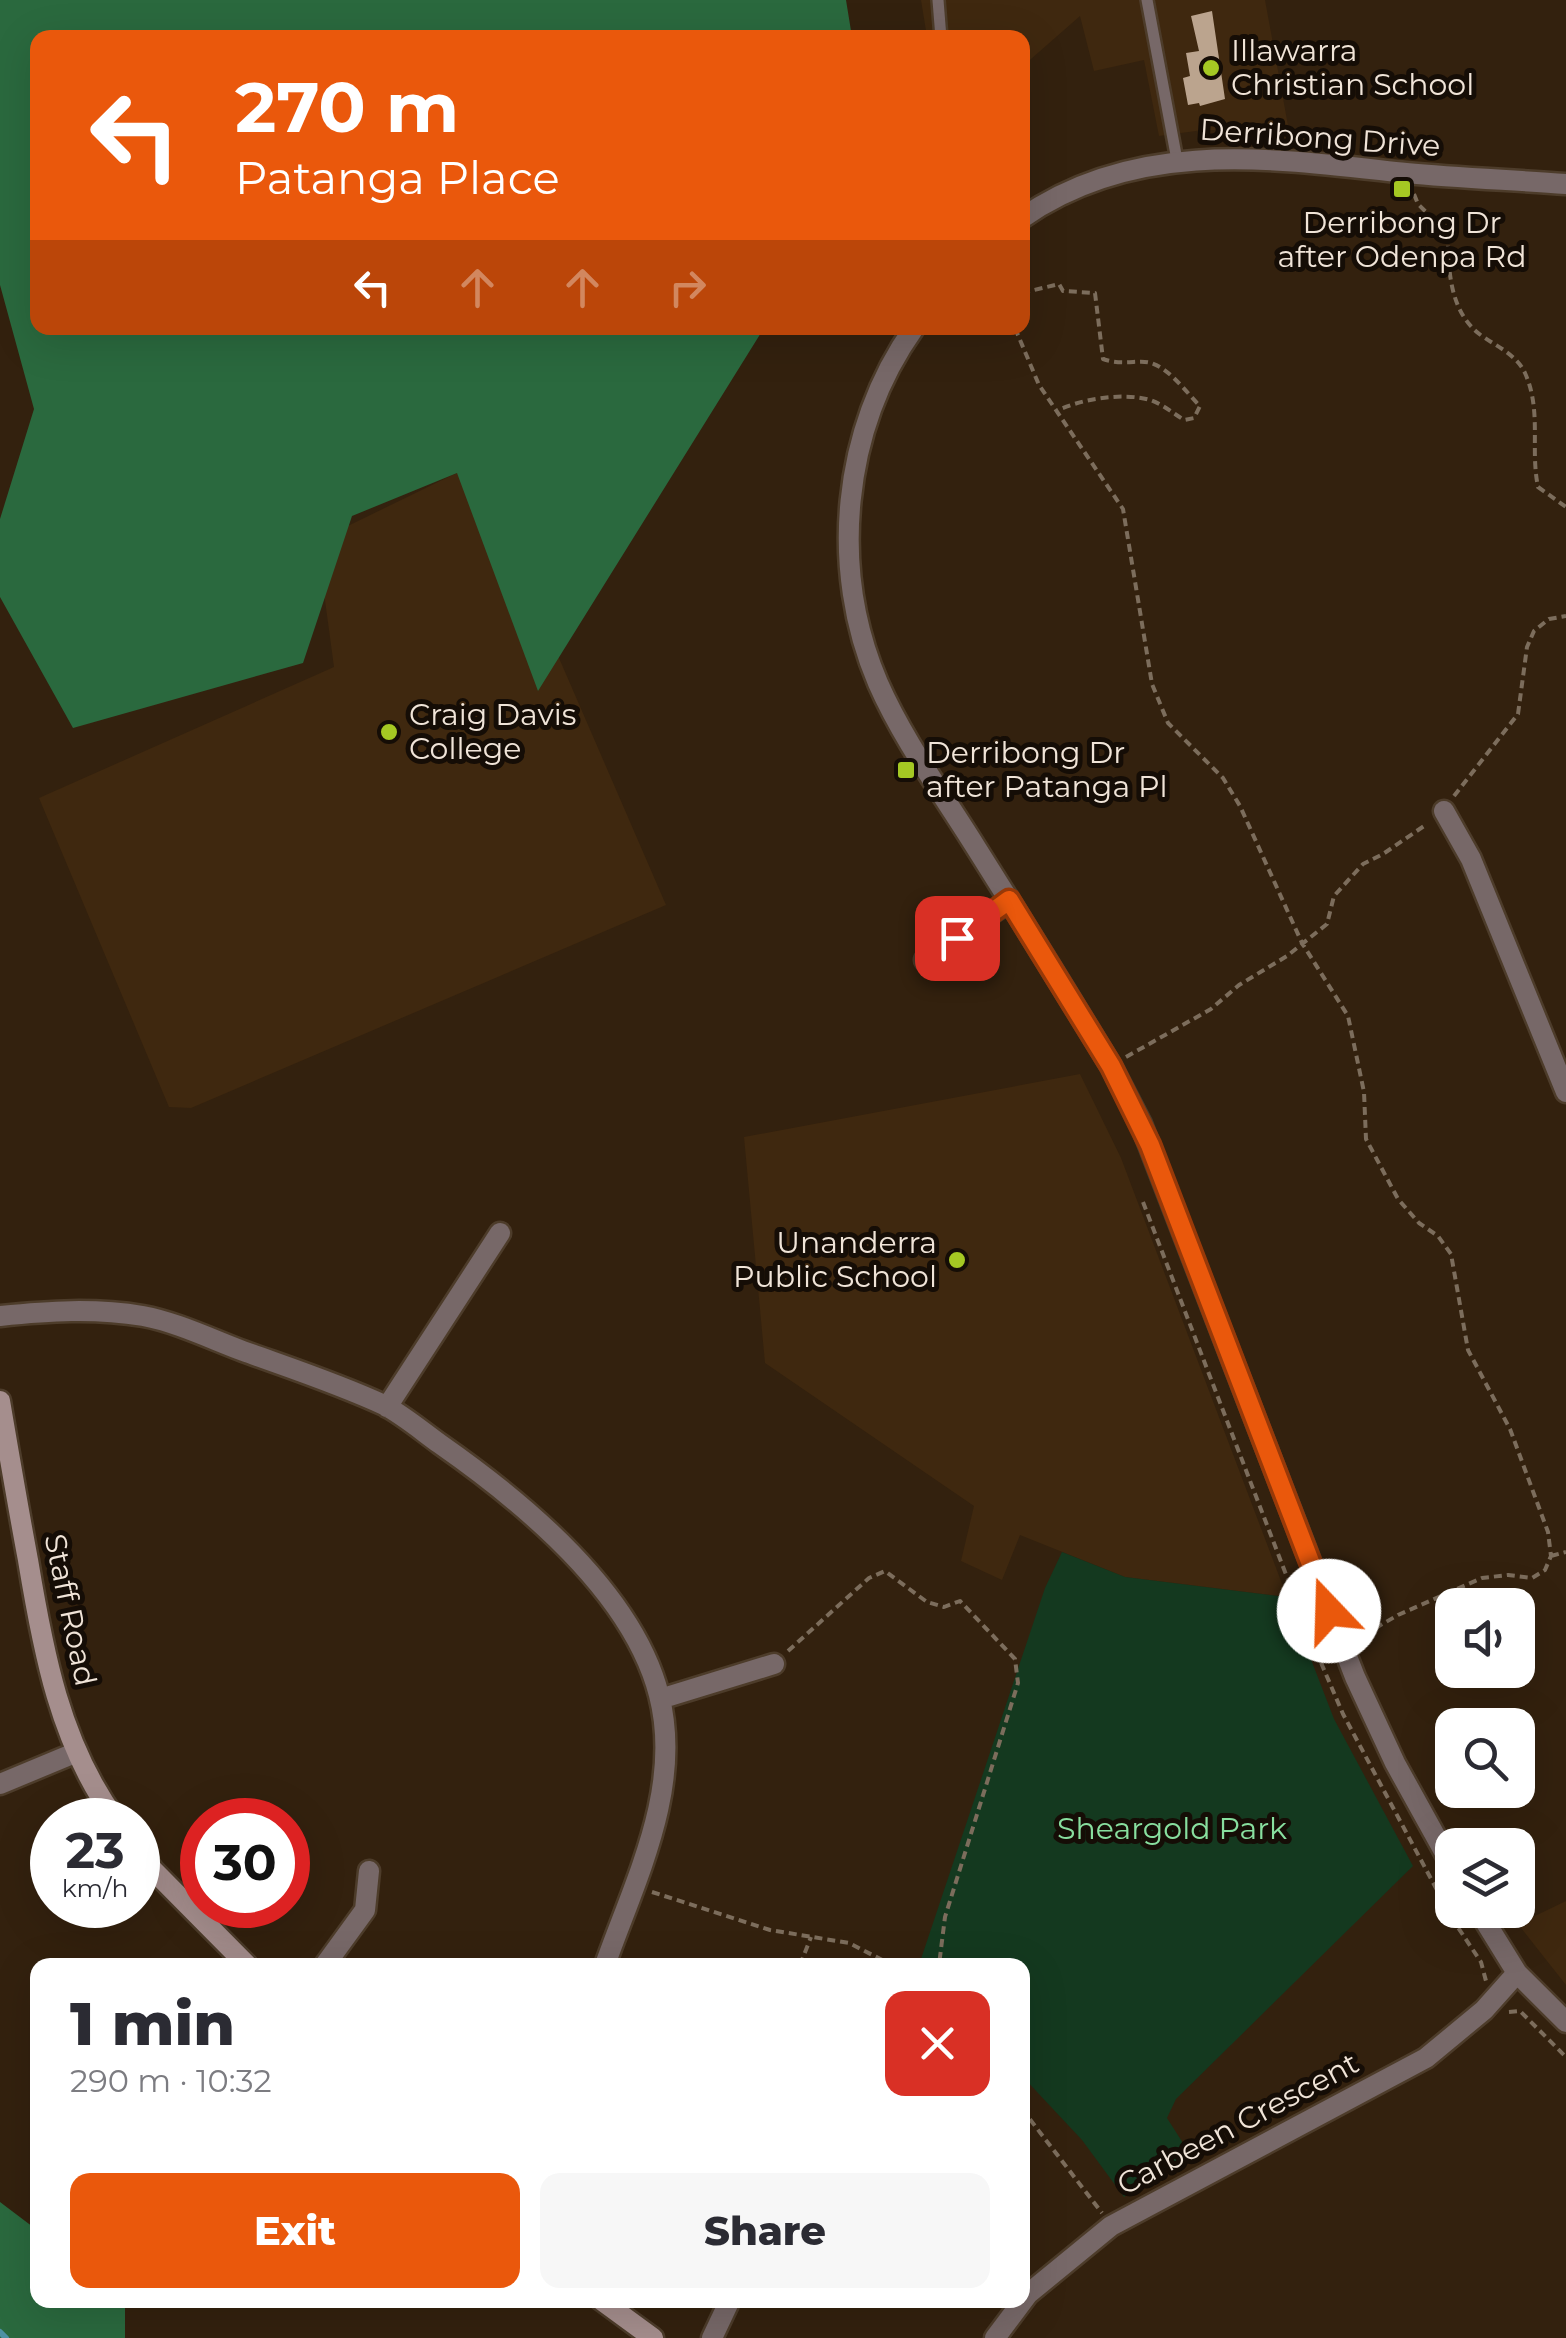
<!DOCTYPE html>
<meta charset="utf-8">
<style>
body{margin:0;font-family:Montserrat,sans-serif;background:#f7f7f7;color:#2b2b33;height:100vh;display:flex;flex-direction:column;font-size:38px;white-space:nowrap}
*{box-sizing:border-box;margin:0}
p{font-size:32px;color:#7c7c81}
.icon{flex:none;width:55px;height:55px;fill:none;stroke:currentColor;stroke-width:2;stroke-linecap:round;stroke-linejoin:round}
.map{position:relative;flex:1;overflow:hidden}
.details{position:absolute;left:30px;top:1958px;width:1000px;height:350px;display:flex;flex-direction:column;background:#fff;border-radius:20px;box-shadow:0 10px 40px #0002}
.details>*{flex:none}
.hud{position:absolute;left:30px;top:30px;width:1000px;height:305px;border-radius:20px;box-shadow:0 10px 40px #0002;background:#ea580c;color:#fff;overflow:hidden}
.fabs{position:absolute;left:1435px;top:1588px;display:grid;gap:20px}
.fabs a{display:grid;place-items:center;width:100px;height:100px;border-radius:20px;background:#fff;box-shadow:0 10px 40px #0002;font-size:50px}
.speed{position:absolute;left:30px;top:1798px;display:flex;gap:20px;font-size:50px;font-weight:700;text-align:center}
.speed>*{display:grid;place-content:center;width:130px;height:130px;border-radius:50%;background:#fff;box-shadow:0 10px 40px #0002;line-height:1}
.speed small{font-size:25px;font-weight:400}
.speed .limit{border:15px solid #d22;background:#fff;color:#111}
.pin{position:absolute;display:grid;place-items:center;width:85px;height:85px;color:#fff;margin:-42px;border-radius:20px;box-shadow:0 5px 15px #0006}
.me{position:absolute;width:110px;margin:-55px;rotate:339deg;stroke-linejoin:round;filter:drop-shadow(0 0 8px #0008)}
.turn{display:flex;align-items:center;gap:35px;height:210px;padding:0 40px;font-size:45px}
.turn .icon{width:130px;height:130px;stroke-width:2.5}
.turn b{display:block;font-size:70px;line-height:85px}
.lanes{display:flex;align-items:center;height:95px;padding:0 40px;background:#0003;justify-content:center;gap:50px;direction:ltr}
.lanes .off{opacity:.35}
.round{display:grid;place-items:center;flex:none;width:105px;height:105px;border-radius:20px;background:#f7f7f7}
.summary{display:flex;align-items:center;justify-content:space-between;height:170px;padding:0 40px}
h1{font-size:60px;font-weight:800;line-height:75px}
.button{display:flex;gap:20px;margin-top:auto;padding:20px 40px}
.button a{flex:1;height:115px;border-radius:20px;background:#ea580c;color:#fff;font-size:40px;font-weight:800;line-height:115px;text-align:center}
.button a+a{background:#f7f7f7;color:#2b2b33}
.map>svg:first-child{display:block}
</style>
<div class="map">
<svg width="1566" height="2338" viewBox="0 0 1566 2338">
<rect width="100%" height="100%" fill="#33210e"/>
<path fill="#3f280f" d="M921,0h344l24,131 -86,-1 -44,6 -15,-76 -50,11 -14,-55 -57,50 -1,-28 -95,-1z
M475,464l191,441 -475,203 -22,-1 -130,-309 295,-131 -17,-126z
M1080,1074l41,84 166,439 -162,-20 -105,-42 -18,45 -41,-19 13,-55 -209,-143 -21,-226z
M1566,1901v84l-48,-61z"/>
<path fill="#14391f" d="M1062,1552l63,25 162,20 47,122 79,147 -237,233 -9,19 23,36 -66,43 -42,-57 -59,-63 -1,-112h-97l-4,-6 124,-371z"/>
<path fill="#2a693e" d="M0,0h846l6,37 -814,1v290h726l-226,363 -81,-218 -105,43 -49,147 -230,65 -73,-131v-78l34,-110 -34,-124z
M0,2202l37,28 1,70h87v38h-125z"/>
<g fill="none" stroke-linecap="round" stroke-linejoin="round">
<path stroke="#4e91a3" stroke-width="6" d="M0,2332l6,6"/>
</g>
<path fill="#bba48e" d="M1212,11l13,88 -25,7 -1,-3 -11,2 -5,-27 7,-2 -4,-23 13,-2 -8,-35z"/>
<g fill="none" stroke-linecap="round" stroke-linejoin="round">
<g stroke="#4d3c2a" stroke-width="16">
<path id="lane" d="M938,0l3,38
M1147,0l30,160"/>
</g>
<g stroke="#4d3c2a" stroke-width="25">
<path id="street" d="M1022,218c116,-81 254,-59 384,-45 53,5 107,7 160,11
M914,328c-72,101 -85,241 -36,355 25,57 64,110 97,163 46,73 91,146 136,220l30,58 214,553 40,86 57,103
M1444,811l27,48 95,233
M925,960l84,-59
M0,1316c49,-5 94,-8 143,0 33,6 68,23 100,35 47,17 96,33 141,54 19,10 38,26 56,39 83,58 193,149 219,251 24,93 -24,185 -54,270
M387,1407l113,-174
M660,1699l114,-35
M0,1784l77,-32
M1478,1910l39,63 49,49
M325,1965l40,-55 4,-39
M712,2338l18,-38
M995,2338l33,-44 83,-68 315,-168 58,-48 33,-37"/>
</g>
<g stroke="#4d3c2a" stroke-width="25">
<path id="secondary" d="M0,1401c9,53 18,106 28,159 15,91 32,184 88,260
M138,1849l15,21 94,95
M601,2300l52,38"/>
</g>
<path stroke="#7c6d5c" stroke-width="4" stroke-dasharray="8 5" stroke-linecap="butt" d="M1414,194l4,10 30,30c0,38 2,82 37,104 15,10 32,18 40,35 17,38 5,75 13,114l28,20
M1022,293l37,-9 4,7 32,2 8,66c20,7 36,0 48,4 19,6 35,29 49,43l-6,12 -10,2c-11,-7 -22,-16 -34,-20 -27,-8 -69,-1 -94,11
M1015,328l24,57 84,124 29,175 16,39 55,55 17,28 62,137 46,73 16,76 2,47 32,60 21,24 19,13 13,18 17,96 42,79 38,103 3,24 -6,14 -13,8 -24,-3 -26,3 -84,37 -38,22
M1454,796l64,-82 9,-67 7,-16 15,-12 17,-3
M1126,1057l85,-48 28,-24 48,-29 40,-32 7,-28 29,-32 20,-10 44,-30
M1143,1202l167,435 33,77 110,206 28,42 5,19
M1551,1556l15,-4
M788,1651l81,-73 16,-7 42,31 17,5 16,-6 55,58 3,24 -73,234 -6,48
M652,1892l118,38 79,13 43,22
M800,1965l11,-28
M1509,2012l11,-1 46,46
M1022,2109l80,104"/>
<use href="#lane" stroke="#776868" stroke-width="11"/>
<use href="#street" stroke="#776868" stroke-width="20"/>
<use href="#secondary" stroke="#a58e8d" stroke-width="20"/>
</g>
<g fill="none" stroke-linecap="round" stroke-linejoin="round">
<g stroke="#983908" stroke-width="25">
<path id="route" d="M957,938l52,-38 102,166 39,79 179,466"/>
</g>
<use href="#route" stroke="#ea580c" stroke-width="18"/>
</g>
<g fill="#a5c823" stroke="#150d06" stroke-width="4">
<circle cx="1211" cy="68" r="10"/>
<rect x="1392" y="179" width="20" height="20" rx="5"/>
<circle cx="389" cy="732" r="10"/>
<rect x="896" y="760" width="20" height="20" rx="5"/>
<circle cx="957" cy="1260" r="10"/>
</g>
<g text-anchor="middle" stroke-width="10" stroke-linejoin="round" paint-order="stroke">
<g font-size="30" fill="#f0e4d8" stroke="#150d06" text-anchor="start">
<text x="1231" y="61">Illawarra<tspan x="1231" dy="34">Christian School</tspan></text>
<text x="1402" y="233" text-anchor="middle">Derribong Dr<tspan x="1402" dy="34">after Odenpa Rd</tspan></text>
<text x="409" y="725">Craig Davis<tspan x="409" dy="34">College</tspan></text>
<text x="926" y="763">Derribong Dr<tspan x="926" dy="34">after Patanga Pl</tspan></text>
<text x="937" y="1253" text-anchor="end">Unanderra<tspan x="937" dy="34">Public School</tspan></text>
</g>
<g font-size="30" fill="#f0e4d8" stroke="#150d06">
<text transform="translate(1320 138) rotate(4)" y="10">Derribong Drive</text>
<text transform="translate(70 1610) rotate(78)" y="10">Staff Road</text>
<text transform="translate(1238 2124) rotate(-28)" y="10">Carbeen Crescent</text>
</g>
<g font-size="30" fill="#88df9f" stroke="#150d06">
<text x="1172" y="1839">Sheargold Park</text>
</g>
</g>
</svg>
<div class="fabs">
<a><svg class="icon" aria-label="sound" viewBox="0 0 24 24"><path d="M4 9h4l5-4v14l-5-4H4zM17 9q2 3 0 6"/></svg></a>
<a><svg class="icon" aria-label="search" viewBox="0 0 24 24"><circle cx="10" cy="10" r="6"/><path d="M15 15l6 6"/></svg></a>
<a><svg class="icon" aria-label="layers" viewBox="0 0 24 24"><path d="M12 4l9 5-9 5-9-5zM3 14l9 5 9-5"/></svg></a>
</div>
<div class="speed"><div>23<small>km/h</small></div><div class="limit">30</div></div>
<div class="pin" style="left:957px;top:938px;background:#d93025"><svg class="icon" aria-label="arrive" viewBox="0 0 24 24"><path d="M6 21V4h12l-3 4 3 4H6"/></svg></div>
<svg class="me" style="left:1329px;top:1611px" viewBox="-20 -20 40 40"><circle r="19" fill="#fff"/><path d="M0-13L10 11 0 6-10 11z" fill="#ea580c"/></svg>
<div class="hud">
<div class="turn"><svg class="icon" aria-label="left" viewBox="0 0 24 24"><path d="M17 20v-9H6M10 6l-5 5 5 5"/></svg><div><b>270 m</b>Patanga Place</div></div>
<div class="lanes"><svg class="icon" aria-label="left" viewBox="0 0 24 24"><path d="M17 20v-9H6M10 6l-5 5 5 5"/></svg><svg class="icon off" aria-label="ahead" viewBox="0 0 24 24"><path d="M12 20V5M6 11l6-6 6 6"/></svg><svg class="icon off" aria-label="ahead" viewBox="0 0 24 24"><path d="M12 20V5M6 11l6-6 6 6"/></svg><svg class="icon off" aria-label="right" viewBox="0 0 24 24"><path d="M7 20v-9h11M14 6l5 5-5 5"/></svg></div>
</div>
<section class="details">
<div class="summary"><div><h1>1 min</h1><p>290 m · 10:32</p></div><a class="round" style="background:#d93025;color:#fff"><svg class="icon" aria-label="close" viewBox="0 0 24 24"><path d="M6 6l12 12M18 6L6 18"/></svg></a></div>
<div class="button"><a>Exit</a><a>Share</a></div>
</section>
</div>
